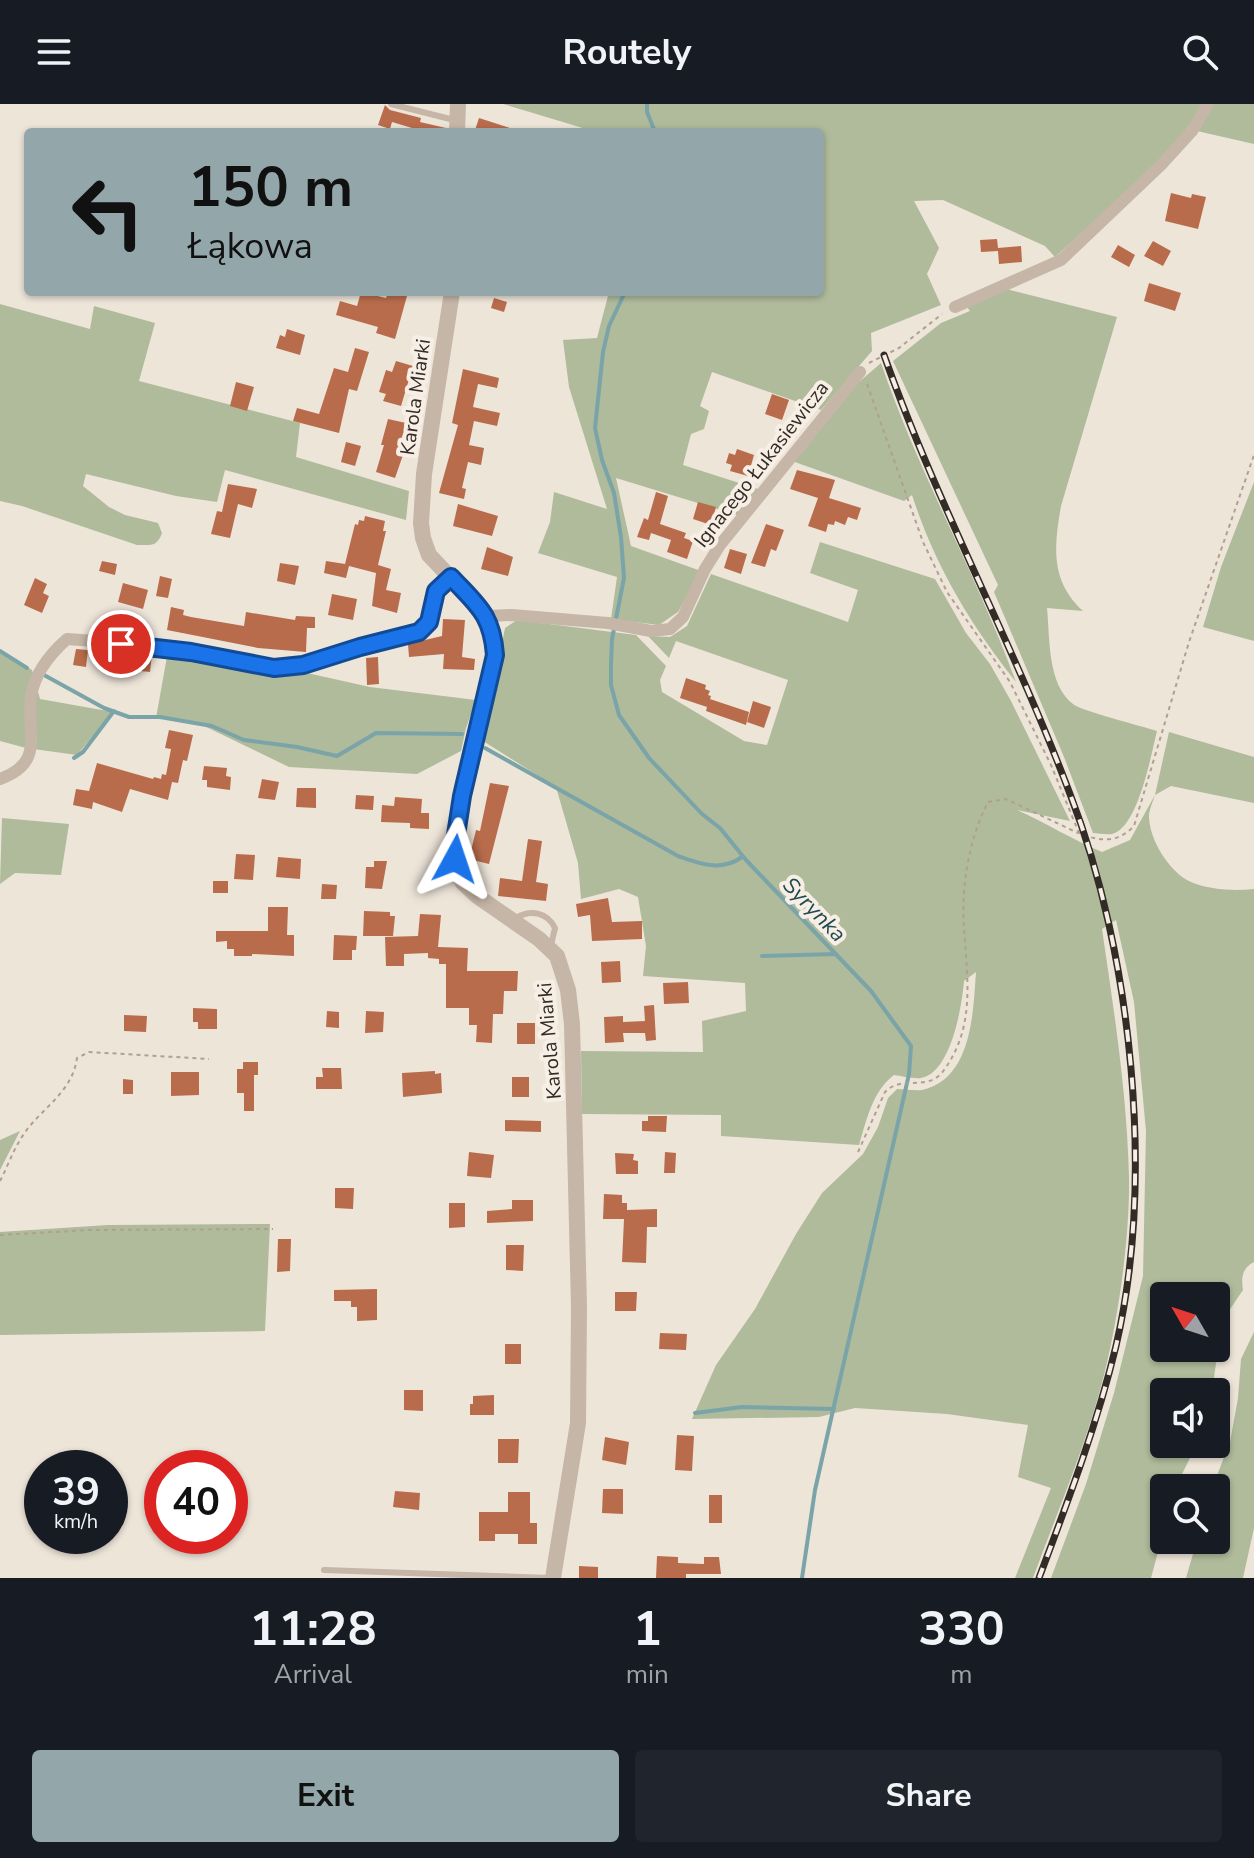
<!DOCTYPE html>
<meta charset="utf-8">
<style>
body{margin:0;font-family:"Nunito Sans",sans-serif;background:#20242c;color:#f1f3f6;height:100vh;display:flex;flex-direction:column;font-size:30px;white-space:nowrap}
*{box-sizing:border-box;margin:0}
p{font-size:26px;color:#9ea1a6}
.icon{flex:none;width:44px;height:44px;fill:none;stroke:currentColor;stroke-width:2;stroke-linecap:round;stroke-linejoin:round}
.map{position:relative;height:1474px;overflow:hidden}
.sheet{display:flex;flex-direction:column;background:#171b24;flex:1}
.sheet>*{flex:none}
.top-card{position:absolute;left:24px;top:24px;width:800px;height:168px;border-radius:8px;box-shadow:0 2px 6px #0004;background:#93a7ab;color:#111;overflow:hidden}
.needle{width:52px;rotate:309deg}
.buttons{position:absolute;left:1150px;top:1178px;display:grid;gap:16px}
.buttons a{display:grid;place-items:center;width:80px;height:80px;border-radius:8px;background:#171b24;box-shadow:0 2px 6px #0004;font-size:40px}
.speed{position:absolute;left:24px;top:1346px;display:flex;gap:16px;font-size:40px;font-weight:700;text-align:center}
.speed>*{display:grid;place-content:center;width:104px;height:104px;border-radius:50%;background:#171b24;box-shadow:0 2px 6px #0004;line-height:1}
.speed small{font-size:20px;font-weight:400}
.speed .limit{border:12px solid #d22;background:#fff;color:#111}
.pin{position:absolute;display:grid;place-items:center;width:68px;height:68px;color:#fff;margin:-34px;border:4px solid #fff;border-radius:50%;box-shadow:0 2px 8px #0007}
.me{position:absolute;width:88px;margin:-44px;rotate:5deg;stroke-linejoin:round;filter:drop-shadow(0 0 6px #0008)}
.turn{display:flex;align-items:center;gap:28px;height:168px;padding:0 32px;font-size:36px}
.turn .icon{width:104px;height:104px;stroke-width:2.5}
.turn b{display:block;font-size:56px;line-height:68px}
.eta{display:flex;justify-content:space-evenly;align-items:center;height:136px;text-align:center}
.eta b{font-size:48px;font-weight:700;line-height:56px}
.primary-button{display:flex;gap:16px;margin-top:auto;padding:16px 32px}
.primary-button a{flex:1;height:92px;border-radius:8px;background:#93a7ab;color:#111;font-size:32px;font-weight:700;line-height:92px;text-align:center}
.primary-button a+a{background:#20242c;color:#f1f3f6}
header{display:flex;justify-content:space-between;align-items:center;height:104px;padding:0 32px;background:#171b24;font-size:36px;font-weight:700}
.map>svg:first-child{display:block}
</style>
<header><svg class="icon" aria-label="menu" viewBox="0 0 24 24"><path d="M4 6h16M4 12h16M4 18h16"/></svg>Routely<svg class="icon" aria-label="search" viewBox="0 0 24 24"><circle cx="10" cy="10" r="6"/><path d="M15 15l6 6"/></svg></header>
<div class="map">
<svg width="1254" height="1474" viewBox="0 0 1254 1474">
<rect width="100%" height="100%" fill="#eee5d9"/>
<path fill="#afbb9b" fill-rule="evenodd" d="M503,0h699c-30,57 -99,109 -147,153l-10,-11 -102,-46 -29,1 25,47 -12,26 14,31 -70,28 1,18 -51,59 -109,-38 -12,34 9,5 -5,18 -13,5 -8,31 75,24 -21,26 -121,-37 15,68 70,25 -23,41 -19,13 -48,-6 6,-42 -79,-24 12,-31 4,-30 53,17 -38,-122 -6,-47 34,-2 12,-46h211v-160h-224z
M1213,0h41v40l-57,-13z
M1006,185l111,28 -56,189c-7,40 -11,75 22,105l-36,-3c3,29 0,76 26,96 8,7 69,22 84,27 -6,24 -19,97 -45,103 -5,1 -14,-1 -19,-1l-29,-76 -70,-165 4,-7 -105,-224 48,-38 29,-12 -3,-4z
M0,200l90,25 4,-23 61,17 -16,58 161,42 -4,34 113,34 -3,29 -181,-50 -8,32 -41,-6 -90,-22 -3,12 26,21 16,8 33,8 4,10c-5,14 -11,12 -25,12l-115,-39 -22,-5z
M881,259c37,109 95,210 135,319 -46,-58 -81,-116 -104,-187l-8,6 -112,-40 67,-79z
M1254,378v159l-51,-14 18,-60z
M820,438l115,37 31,54 24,31 21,37 59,120 -53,-11c29,13 56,30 85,42l28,-12 25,-45 14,-63 85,25v46l-83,-17 -16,9c-2,6 -5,13 -6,19 -1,24 20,58 42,68 19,8 43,9 63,7v373c-12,6 -13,16 -11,28l-21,31 -10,71h-48v52h33l-22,44h-11v42l-13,48h-100l35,-94 28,-91 29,-117 3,-145 -12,-129 -18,-82 -14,9c12,82 25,164 27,248 1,59 -10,136 -24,194 -17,70 -47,139 -72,207h-18l36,-90 -33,-11 10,-52 -81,-11 -92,-6 -36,9 -127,2 24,-54 39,-56 41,-75 26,-41 41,-39 15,-27 10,-29 9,-9c8,0 17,2 25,1 50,-11 51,-77 54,-118l-12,9c-2,25 -13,92 -43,97 -8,1 -19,-2 -27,-3 -22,17 -27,44 -35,70l-138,-9v-21l-139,-1 -1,-63 122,1 -1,-31 44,-10 -1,-28 -102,-7 3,-30 -8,-49 -19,-8 -38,10 -3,-36 -22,-76 -73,-46 22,-113 12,-8 119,15 30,31 -6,14 2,12 82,49 23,4 21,-65 -112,-39 -7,17 -21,-22 22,1 17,-11 24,-52 137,48 10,-32 -48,-17zM1164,1192h52v52h-52z
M0,546l32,20 8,29 73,13 -36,43 -51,-7 -26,-7z
M168,547l69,16 70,6 63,14 106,13 -10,28 -5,23 -44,23 -128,-7 -91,-44 -42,-5z
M2,714l67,6 -8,51 -46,-2 -15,11z
M20,1027l-20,39v-30z
M270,1120l-5,107 -265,4v-103l108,-7z
M1254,1228v196l-11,50h-57l11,-38h19v-52h-4l18,-46 8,-44 3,-39z"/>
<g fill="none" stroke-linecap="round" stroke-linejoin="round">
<path stroke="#7ba4a8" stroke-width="4" d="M647,0v8l8,20
M625,188l-16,34 -6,26 -8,76 7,32 12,33 7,44 3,41 -12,61 -1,25v21l8,30 30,43 53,56 18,14 26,32 125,131 40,55 -2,28 -94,416 -13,88
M0,547l27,17
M44,571l60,33 25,9h31l52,9 32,14 53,7 40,9 39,-23 86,1
M485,644l193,108c23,8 43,16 64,1
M74,654l9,-6 31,-41
M762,852l74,-2
M695,1309l47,-6 92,2"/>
</g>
<path fill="#b96c4c" d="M385,1l5,5 31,8 -1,4 26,6v4h-35l1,-4 -20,-6 -2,7 -12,-4z
M479,14l37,12v2l-41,-2z
M1171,89l20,5 1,-4 14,3 -8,32 -33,-8z
M997,135l1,9 23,-2 1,16 -23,2 -1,-13 -17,1 -1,-12z
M1153,137l18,10 -8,15 -19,-10z
M1118,141l17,10 -6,12 -18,-10z
M1149,179l32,10 -6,18 -31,-10z
M361,188l25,6 2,-6 19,4 -12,43 -19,-6 2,-6 -42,-12 4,-14 17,5z
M494,194l13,4 -3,10 -13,-4z
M287,225l18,6 -5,20 -24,-7 4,-13 5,2z
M355,244l14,4 -12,39 -8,-2 -10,44 -46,-12 4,-13 22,6 15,-46 14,4z
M396,257l17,5 -12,40 -18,-5 3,-7 -7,-2 7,-22 6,2z
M463,265l36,9 -2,10 -19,-4 -5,23 27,6 -3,13 -23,-5 -5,24 15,3 -3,17 -13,-3 -6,26 4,1 -2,10 -25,-6 19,-68 -6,-2z
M236,278l18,5 -7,24 -17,-5z
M772,290l17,6 -7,20 -17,-6z
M388,315l18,4 -8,30 5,2 -8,23 -19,-6 8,-27h-3z
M346,338l15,4 -6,20 -14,-4z
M737,345l17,6 -6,21 -18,-5 2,-6 -6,-2 3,-10 6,2z
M797,366l38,10 -6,18 32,10 -4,12 -9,-3 -3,8 -10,-4 -1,4 -6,-1 -2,8 -18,-6 10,-28 -28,-9z
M228,380l29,5 -5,19 -14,-4 -8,34 -19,-4 6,-23 5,1z
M656,388l12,4 -8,28 26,9 -2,5 9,3 -6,18 -20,-7 4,-12 -20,-7 -2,7 -12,-3 7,-19 4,2z
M698,398l18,5 -5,18 -18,-6z
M458,400l40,12 -6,20 -39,-10z
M365,412l20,5 -2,10h3l-8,34 13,4 -5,21 15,3 -4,20 -25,-7 4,-33 -27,-7 -3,12 -22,-5 2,-12 19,3 10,-40 3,1 1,-5 5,1z
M766,420l18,6 -8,21 -5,-2 -6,18 -14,-4z
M487,443l26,10 -5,19 -27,-7z
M730,445l17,5 -6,20 -17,-6z
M102,457l15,3 -2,11 -16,-4z
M280,459l19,3 -4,19 -18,-4z
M160,472l12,3 -4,19 -12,-2z
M35,474l12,6 -4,9 6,3 -7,17 -18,-8z
M123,479l25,7 -5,19 -25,-7z
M332,490l25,5 -4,21 -25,-5z
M171,503l13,3 -1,5 8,2 53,9 2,-14 49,8 1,-4 19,1v11h-8l-1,24 -48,-4 -91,-18z
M443,515l22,1 -3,37 13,2 -1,11 -31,-1 1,-15 -35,3 -1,-13 34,-8z
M76,545l12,1 -2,17 -13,-2z
M124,548l28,2 -2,18 -28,-3z
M378,553l1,27 -12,1 -1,-27z
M686,574l20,7 -1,4 5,2 -2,4 3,1 -3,10 2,-7 39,13 -3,13 -40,-14 1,-4 -27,-9z
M753,597l18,6 -7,21 -17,-6z
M169,626l24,5 -6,26 -4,-1 -5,23 -6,-1 -4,18 -38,-11 -8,23 -29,-10 -1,7 -19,-4 3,-16 13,2 8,-28 56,16 1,-2 7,2 1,-5 4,1 5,-26 -6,-1z
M204,662l23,2 -1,8 5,1 -1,13 -23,-3v-7h-5z
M262,675l17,3 -4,18 -17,-2z
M490,679l19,3 -20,78 -20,-5 7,-29 4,1z
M297,684h19v20l-20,-1z
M356,691l18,1 -1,14 -18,-1z
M395,693l27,2 -1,14h8v16l-19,-1v-5l-29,-1 1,-17 12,1z
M528,735l14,2 -6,41 12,2 -2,17 -48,-5 2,-18 22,3z
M236,750l19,1 -2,25 -19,-1z
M278,753l23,2 -1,20 -24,-2z
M374,757h13l-5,28 -17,-1 1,-21h8z
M213,777h15v12h-15z
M322,780l15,1 -1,14h-15z
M608,794l4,24 30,-1v18l-50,2 -2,-26 -12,2 -2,-13z
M268,803h20l-1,28h7v21l-42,-2v2h-18v-7h-7v-8l-11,1v-11h52z
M364,807l26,1v4h5l-2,20h-30z
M420,810l21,1 -3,32 30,1 -1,23h51l-1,20h-13l-1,23h-10l-1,29 -16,-1 1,-17h-8v-17h-23v-44h-7v-5l-11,-1v-5l-24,1v12h-18l-1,-29 33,-1z
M334,831l23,1 -1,14h-4v10h-19z
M620,857l1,21 -19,1 -1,-21z
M688,878l1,21 -25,1 -1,-21z
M654,901l2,35 -10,1 -1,-8h-22l1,9 -19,1 -1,-26 19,-1v6l22,-1 -1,-15z
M193,904l24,1v20h-19v-7h-5z
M327,907l12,1v16l-13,-1z
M366,907l18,1 -1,20 -18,1z
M124,911l23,1 -1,16 -22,-1z
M517,919h18v21h-18z
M243,958h15v13h-4v36h-10v-18h-7v-24h6z
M322,964h19l1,21h-26v-12h7z
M435,967v3l6,-1 1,20 -39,4 -1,-24z
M171,968h28v23l-28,1z
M512,973h17v20h-17z
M123,975l10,1v14h-10z
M648,1012h19l-1,16 -24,-1v-10h6z
M505,1016l36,1v11l-36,-1z
M469,1048l25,3 -3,23 -24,-2z
M665,1048l11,1 -1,20h-11z
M615,1049l19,1 -1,6 5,1v13h-22z
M335,1084h19l-1,21 -18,-1z
M604,1090l18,1v8h5v7l30,-1v18h-10l-1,36 -24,-1 2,-43h-21z
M512,1096h21v21l-46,2v-12l25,-2z
M449,1099h16v24l-16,1z
M278,1135h13l-1,32 -13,1z
M506,1141h18l-1,26 -17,-1z
M377,1185v31l-20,1v-14h-6v-6h-17v-11z
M615,1188h22l-1,19h-21z
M660,1229l27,1 -1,16 -27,-1z
M505,1240h16v20h-16z
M404,1286h19v21l-19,-1z
M494,1291v20h-24v-11h3v-8z
M677,1331l17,1 -2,35 -17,-1z
M605,1333l24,5 -3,23 -24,-5z
M498,1335h21l-1,24h-20z
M603,1385h20v25l-21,-1z
M395,1387l25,2 -1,17 -26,-3z
M508,1388h22v31h7v21h-19v-10h-23v7h-16v-29h29z
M709,1391h13v28h-13z
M657,1452l21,1v6l26,1v-7h15l2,17h-35v4h-30z
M579,1462l19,1v11h-19z"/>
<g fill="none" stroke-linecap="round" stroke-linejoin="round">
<path stroke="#b0a091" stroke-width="2" stroke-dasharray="4 4" stroke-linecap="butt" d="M869,259l30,-15 43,-34
M867,280l56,158 24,50 63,90 41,83 28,68c21,9 39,10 55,-7l55,-184 65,-187
M858,1048l27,-60c17,-18 43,1 59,-22 32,-44 23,-92 20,-142 -3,-42 5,-89 24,-126l18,-3 72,34
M0,1077c7,-13 12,-28 20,-41 17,-30 52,-45 57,-82l12,-6 120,7
M0,1131l90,-5 183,-1"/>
<path stroke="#c5b6a7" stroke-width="6" d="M391,0l63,16
M516,814c14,-9 31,-6 39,10l-4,17
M324,1466l226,8"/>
<path stroke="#c5b6a7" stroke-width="12" d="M955,203l106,-47 100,-95 31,-34 16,-27
M487,512l25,-1 96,8 43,8 19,-2 13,-12 22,-48 15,-24 140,-173
M0,675c46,-17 26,-45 31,-83 4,-23 19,-42 36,-57l83,6 124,23 29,-3 57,-18 59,-15 10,-10 7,-31 15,-14"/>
<path stroke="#c5b6a7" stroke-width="16" d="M457,28l1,-28
M452,188l-28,182 -3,49 2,15 6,17 58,61 7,19 1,20 -33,141 -8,52 3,24 6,11 14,13 62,43 18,17 11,34 4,34 7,283 -1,116 -25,155"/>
<g stroke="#322b26" stroke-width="7">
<path id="rail" d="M884,251c53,150 130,290 186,439 62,160 85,384 46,552 -19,79 -48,155 -77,232"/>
</g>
<use href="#rail" stroke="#f7efe5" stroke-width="4" stroke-dasharray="12" stroke-linecap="butt"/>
</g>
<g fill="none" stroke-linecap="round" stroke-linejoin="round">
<g stroke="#114b97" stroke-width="20">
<path id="route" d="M121,540l70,8 83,16 29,-3 57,-18 59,-15 10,-10 7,-31 15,-14c26,28 41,37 44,78l-33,141 -8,52 1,11"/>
</g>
<use href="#route" stroke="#1a73e8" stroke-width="14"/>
</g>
<g text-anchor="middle" stroke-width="8" stroke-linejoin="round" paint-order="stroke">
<g font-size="20" fill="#322b26" stroke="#f7efe5">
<text transform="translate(415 293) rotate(-82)" y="7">Karola Miarki</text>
<text transform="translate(761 360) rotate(-52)" y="7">Ignacego Łukasiewicza</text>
<text transform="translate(549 937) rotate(-95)" y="7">Karola Miarki</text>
</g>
<g font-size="22" font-style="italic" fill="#204a4f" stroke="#f7efe5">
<text transform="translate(815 805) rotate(46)" y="8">Syrynka</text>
</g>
</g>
</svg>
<div class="buttons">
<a><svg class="needle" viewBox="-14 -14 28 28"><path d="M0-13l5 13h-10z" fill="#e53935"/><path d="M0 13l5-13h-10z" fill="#9ea1a6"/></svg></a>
<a><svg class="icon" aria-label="sound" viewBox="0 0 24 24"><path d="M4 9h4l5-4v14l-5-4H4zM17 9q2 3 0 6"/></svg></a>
<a><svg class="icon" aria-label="search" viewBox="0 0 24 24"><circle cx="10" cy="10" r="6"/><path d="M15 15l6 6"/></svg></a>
</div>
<div class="speed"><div>39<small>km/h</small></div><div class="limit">40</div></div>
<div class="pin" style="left:121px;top:540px;background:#d93025"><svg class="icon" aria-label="arrive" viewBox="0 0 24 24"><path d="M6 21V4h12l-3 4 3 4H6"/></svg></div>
<svg class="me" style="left:455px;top:755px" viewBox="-20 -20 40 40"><path d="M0-17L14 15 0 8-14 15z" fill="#1a73e8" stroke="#fff" stroke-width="4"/></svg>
<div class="top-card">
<div class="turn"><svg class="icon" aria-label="left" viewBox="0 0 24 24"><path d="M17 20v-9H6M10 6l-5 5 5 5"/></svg><div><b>150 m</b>Łąkowa</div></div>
</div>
</div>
<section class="sheet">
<div class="eta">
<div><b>11:28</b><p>Arrival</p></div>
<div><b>1</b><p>min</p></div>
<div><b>330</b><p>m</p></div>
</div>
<div class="primary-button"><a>Exit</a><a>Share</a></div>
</section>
